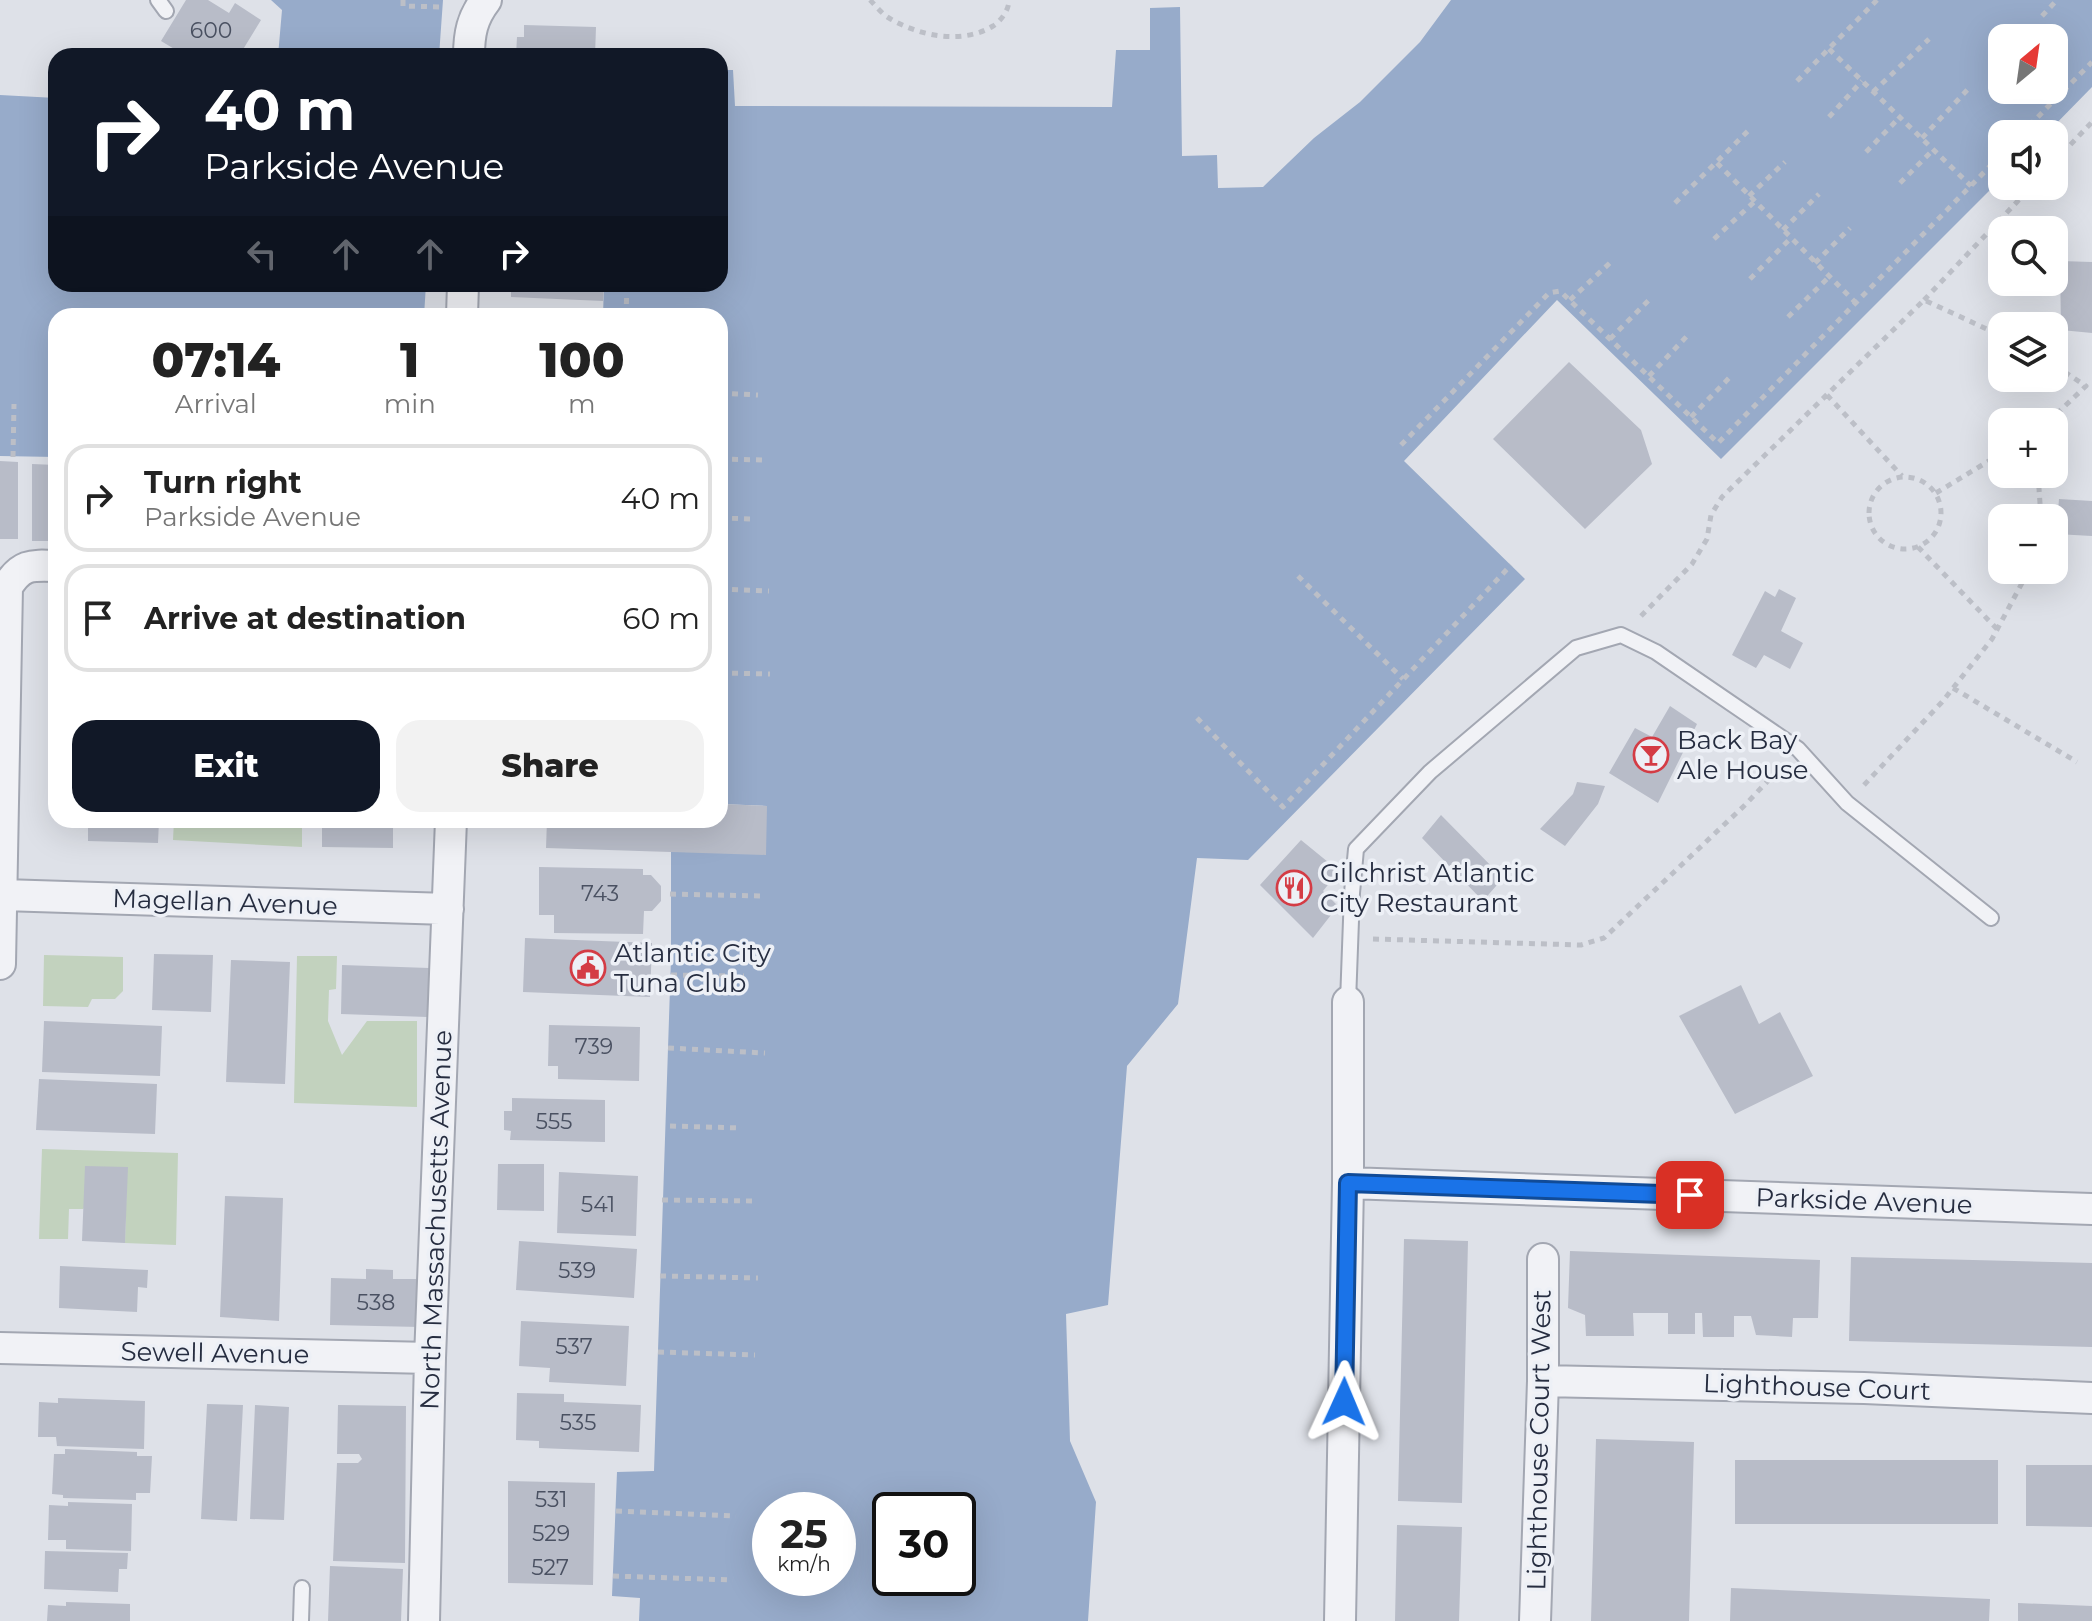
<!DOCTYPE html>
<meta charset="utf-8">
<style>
body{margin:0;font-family:Montserrat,sans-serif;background:#f2f2f2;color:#222;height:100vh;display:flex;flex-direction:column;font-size:30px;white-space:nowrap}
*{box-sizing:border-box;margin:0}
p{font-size:26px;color:#767676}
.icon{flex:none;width:44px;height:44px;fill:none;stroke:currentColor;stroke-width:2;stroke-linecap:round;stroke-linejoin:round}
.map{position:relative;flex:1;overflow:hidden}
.panel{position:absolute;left:48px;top:308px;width:680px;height:520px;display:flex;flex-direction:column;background:#fff;border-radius:24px;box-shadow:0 8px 32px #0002}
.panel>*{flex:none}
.top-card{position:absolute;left:48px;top:48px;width:680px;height:244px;border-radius:24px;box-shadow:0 8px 32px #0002;background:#111827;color:#fff;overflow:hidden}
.needle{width:52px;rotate:29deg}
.tools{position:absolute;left:1988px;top:24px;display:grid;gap:16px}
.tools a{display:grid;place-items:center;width:80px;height:80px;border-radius:16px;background:#fff;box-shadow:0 8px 32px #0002;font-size:40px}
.speed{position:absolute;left:752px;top:1492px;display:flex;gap:16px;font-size:40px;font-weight:700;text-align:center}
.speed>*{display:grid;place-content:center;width:104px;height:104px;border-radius:50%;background:#fff;box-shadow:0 8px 32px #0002;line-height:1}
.speed small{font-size:20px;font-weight:400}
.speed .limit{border:4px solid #111;border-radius:12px;background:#fff;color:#111}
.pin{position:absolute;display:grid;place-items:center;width:68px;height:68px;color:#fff;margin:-34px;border-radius:16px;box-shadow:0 4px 12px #0006}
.me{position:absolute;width:88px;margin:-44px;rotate:1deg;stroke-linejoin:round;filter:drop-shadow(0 0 6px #0008)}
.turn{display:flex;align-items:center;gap:28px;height:168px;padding:0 24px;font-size:36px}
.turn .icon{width:104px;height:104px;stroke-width:2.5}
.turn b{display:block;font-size:56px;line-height:68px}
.lanes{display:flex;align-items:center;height:76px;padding:0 24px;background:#0003;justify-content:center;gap:40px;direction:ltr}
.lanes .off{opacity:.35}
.eta{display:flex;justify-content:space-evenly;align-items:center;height:136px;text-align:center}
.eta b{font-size:48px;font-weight:800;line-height:56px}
.cta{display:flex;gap:16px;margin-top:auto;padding:16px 24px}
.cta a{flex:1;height:92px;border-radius:24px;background:#111827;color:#fff;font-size:32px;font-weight:800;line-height:92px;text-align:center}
.cta a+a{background:#f2f2f2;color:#222}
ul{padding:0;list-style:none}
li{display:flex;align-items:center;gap:24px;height:108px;margin:0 16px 12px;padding:0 8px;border:4px solid #e0e0e0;border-radius:24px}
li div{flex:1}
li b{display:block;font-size:30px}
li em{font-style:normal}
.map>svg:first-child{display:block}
</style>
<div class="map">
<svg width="2092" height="1621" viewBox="0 0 2092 1621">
<rect width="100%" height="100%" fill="#dee1e8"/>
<path fill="#c2d2be" d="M174,820h128v27l-129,-7z
M44,955l79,2v34l-8,8h-23l-4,8 -45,-1z
M297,956h40l-1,33 -7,1 -1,31 14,34 25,-34h50v86l-123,-4z
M42,1149l136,4 -2,92 -51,-2 2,-76 -44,42h-14l-1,30h-29z"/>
<path fill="#97abca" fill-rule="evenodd" d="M271,0h172l-4,56h-161l4,-46z
M1451,0h641v87l-46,47h-44v44l-281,281 -164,-159 -153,161 121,118 -277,281 -51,-2 -19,146 -51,62 -19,239 -42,9 4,127 26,61 -8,119h-449l1,-23 -28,-2 5,-124 37,-1 17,-513v-107l96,-45 -46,-2 1,-9 -2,-1v-478h-117l1,-32h116v-214h13l2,36 377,1 4,-57h34v-42l30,-1 2,149 35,-1 1,33 45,-1 51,-49 46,-36 60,-60zM2002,38h52v52h-52zM770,1510h68v68h-68zM890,1510h68v68h-68z
M0,95l56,3v186h370l-2,32h-368v141l-56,-1z"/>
<path fill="#b8bcc8" d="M186,0h22l21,13 6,-10 26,17 -22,36h-53l-25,-15z
M524,25l72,2 -1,29h-79l1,-19h7z
M2060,261l32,1v71l-31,-3z
M511,284h93l-1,17 -92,-4z
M515,310l88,2v4h-88z
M1569,362l72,68 11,34 -67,65 -92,-90z
M0,461l18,1v77h-18z
M32,464l24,1v76h-24z
M2059,499l33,2v35l-36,-2z
M1779,589l17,9 -15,33 22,12 -13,26 -26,-14 -8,13 -24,-13 33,-64 10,6z
M1670,706l27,18 -39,79 -49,-30 26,-45 17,9z
M1577,782l28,4 -7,18 -33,42 -25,-17 33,-35z
M720,804l47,2 -1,49 -220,-7 1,-28h173z
M1441,815l62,63 -20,23 -61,-63z
M88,820h71l-1,23 -70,-2z
M322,820h71v28l-71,-1z
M1301,840l38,31 -16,20 15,15 -25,32 -53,-53z
M539,867l104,2v6h8l10,11v15l-9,10h-8l-1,23 -89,-1v-18h-15z
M525,938l127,5 -2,54 -127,-5z
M154,954l59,1 -2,57 -59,-2z
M231,960l59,2 -5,122 -59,-2z
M342,965l87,3 -2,49 -86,-3z
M1741,985l18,39 21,-12 33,64 -78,38 -56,-98z
M44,1021l118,5 -2,50 -118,-4z
M549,1025l91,2 -1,54 -81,-2v-13h-10z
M39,1079l118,5 -2,50 -119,-4z
M512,1098l93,2v42l-95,-2 1,-9 -7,-1v-19h8z
M498,1164h46v47l-47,-1z
M85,1166l43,1 -3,76 -43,-2z
M559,1172l79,4 -2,60 -79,-3z
M225,1196l58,2 -4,123 -59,-4z
M1404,1239l64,2 -6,262 -64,-2z
M519,1241l118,8 -3,49 -118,-8z
M1570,1251l250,9 -2,58h-25l-1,19 -36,-2 -5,-19h-17v21h-31l-1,-24h-7v21h-27v-21h-35l1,23h-48l-1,-21 -17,-7z
M1851,1257l241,6v84l-243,-6z
M60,1266l88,4 -1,18 -9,-1 -1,25 -78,-4z
M366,1269l27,1v9h28l-1,48 -90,-2 1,-47 35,1z
M521,1321l108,5 -3,60 -77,-4 1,-14 -31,-2z
M517,1393l47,1v8l77,3 -2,47 -100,-4v-7l-23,-1z
M58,1398l87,3 -1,48 -87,-3 -1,-9h-18l1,-35 19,1z
M207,1404l36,1 -6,116 -36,-2z
M255,1405l34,2 -5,113 -34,-1z
M338,1405l68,1 -1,157 -72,-2 4,-98h21l4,-4 -3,-5h-22z
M1596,1439l98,3 -5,179h-98z
M65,1449l72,3v4h15l-2,37h-14v7l-73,-2v-3l-11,-1 2,-40h11z
M1735,1460h263v64h-263z
M2026,1465h66v62l-66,-1z
M508,1481l87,2 -2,102 -85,-2z
M68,1502l64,2 -1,47 -65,-2v-9h-18l1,-35 19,1z
M1397,1525l65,2 -3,94h-64z
M45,1551l83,2 -1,16h-8l-1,23 -74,-3z
M330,1566l73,3 -2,52h-73z
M1731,1588l259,11 -1,22h-259z
M66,1602l64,2v17h-83l1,-16 18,1z
M2018,1603l74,3v15h-74z"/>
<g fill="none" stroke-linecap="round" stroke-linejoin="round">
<g stroke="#a3a7b2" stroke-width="18">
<path id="service" d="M158,0l8,11
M1348,1002l4,-109 4,-44 74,-77 146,-124 45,-13 35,17 142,97 49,54 144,115
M301,1621l1,-33"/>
</g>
<g stroke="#a3a7b2" stroke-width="34">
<path id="minor" d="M469,56c0,-22 3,-38 17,-56
M462,316l1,-32
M3,895l445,14
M0,964l7,-377c14,-23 24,-22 49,-21
M1348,1183l744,26
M0,1348l430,10
M1543,1381l321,7 228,10
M424,1621l6,-263 21,-538
M1340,1621l8,-438v-181
M1535,1621l8,-240v-122"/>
</g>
<path stroke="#bcbfc7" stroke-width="5" stroke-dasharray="6 6" stroke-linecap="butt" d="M403,0v6l40,1
M870,0c6,6 12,14 19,18 30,18 73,27 104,8 8,-5 16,-16 16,-26
M2042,16l15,-16
M1829,49l142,137
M1797,81l80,-81
M1873,92l56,-53
M1829,117l33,-36
M2021,134l71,-72
M1922,138l49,-52
M1866,152l33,-34
M2054,162l38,-40
M1717,163l139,140
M1900,183l33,-33
M1749,196l36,-34
M1675,203l75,-74
M1783,230l36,-36
M1714,239l40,-37
M1815,263l35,-35
M1750,279l41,-41
M1570,300l43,-40
M1924,300l108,-114
M626,316l1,-32
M1788,317l41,-40
M1610,339l41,-41
M1649,376l39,-41
M720,393l38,2
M1827,395l75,81
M1691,417l41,-42
M2048,422l38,-36 -32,-21
M1401,445l148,-152 11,-2 158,152 284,-289
M13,457l1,-53
M720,459l44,1
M2038,474l3,44
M1869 513a36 36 0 1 1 72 0a36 36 0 1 1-72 0Z
M1936,493l66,-40
M720,518l32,1
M1918,547l79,82
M1298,576l105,103
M720,589l49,2
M1641,616l51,-52 15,-25 4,-24 11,-18 202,-197 78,36
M720,673l50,1
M1953,688l124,74
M1197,718l86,89 228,-242
M1864,785l78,-83 50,-63 37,-69
M670,894l91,2
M1373,939l208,6 23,-7 141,-133 36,-38
M671,975l73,1
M668,1048l97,5
M670,1126l72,2
M662,1200l96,1
M660,1276l98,2
M658,1352l97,3
M616,1511l120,5
M613,1576l120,4"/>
<use href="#service" stroke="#f1f2f6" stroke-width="14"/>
<use href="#minor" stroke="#f1f2f6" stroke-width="30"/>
</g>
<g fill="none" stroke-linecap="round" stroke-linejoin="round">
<g stroke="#114b97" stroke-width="20">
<path id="route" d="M1344,1402l4,-219 342,12"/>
</g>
<use href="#route" stroke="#1a73e8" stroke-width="14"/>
</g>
<defs>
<g id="bar-ring" transform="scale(1.8)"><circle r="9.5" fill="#edf0f6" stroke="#d43c45" stroke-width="1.5"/><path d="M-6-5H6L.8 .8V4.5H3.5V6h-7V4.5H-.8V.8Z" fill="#d43c45"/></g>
<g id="restaurant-ring" transform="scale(1.8)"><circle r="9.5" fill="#edf0f6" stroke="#d43c45" stroke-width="1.5"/><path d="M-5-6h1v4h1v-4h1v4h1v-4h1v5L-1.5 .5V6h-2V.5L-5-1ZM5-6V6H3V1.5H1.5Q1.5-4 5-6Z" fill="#d43c45"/></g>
<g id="civic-ring" transform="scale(1.8)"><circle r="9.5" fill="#edf0f6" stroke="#d43c45" stroke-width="1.5"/><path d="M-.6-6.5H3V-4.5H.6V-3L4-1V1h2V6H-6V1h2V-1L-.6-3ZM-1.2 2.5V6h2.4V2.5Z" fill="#d43c45"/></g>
</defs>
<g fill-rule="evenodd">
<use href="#bar-ring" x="1651" y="755"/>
<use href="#restaurant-ring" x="1294" y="888"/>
<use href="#civic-ring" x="588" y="968"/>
</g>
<g text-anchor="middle" stroke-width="7" stroke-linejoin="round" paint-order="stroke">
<g font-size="22" fill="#4a5162">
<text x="211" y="38">600</text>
<text x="600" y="901">743</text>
<text x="594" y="1054">739</text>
<text x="554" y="1129">555</text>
<text x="598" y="1212">541</text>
<text x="577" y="1278">539</text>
<text x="376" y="1310">538</text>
<text x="574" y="1354">537</text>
<text x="578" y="1430">535</text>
<text x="551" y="1507">531</text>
<text x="551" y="1541">529</text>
<text x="550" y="1575">527</text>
</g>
<g font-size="26" fill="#262d40" stroke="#edf0f6" text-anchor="start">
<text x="1677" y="749">Back Bay<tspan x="1677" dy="30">Ale House</tspan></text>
<text x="1320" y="882">Gilchrist Atlantic<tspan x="1320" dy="30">City Restaurant</tspan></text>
<text x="614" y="962">Atlantic City<tspan x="614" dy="30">Tuna Club</tspan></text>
</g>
<g font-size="26" fill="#262d40" stroke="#edf0f6">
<text transform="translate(225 902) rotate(2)" y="9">Magellan Avenue</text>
<text transform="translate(1864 1201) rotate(2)" y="9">Parkside Avenue</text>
<text transform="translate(436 1220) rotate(-88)" y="9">North Massachusetts Avenue</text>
<text transform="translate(215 1353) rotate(1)" y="9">Sewell Avenue</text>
<text transform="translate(1817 1387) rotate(2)" y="9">Lighthouse Court</text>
<text transform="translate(1539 1440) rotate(-89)" y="9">Lighthouse Court West</text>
</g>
</g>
</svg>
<div class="tools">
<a><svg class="needle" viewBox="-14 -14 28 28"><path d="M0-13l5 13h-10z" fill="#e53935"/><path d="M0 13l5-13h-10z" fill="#767676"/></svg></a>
<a><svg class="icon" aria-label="sound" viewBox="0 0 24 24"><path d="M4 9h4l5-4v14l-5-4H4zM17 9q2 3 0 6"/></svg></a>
<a><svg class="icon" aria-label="search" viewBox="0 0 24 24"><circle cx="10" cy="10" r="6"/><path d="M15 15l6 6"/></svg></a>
<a><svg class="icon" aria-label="layers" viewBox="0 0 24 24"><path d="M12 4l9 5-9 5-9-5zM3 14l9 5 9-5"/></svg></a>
<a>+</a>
<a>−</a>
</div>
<div class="speed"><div>25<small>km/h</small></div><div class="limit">30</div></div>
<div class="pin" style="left:1690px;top:1195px;background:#d93025"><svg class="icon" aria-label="arrive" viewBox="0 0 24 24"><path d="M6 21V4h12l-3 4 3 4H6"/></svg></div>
<svg class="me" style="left:1344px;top:1402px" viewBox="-20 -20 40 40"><path d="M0-17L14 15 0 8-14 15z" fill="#1a73e8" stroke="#fff" stroke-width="4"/></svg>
<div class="top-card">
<div class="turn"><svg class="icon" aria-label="right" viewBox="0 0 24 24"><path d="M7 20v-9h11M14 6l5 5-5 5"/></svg><div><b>40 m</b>Parkside Avenue</div></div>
<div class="lanes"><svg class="icon off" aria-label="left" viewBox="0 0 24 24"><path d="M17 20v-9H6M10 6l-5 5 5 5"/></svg><svg class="icon off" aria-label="ahead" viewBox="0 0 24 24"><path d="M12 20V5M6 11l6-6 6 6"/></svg><svg class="icon off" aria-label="ahead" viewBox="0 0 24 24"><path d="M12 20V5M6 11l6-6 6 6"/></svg><svg class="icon" aria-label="right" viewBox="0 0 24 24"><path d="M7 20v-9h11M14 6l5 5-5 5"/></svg></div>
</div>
<section class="panel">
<div class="eta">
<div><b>07:14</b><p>Arrival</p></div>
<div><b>1</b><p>min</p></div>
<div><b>100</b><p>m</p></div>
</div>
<ul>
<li><svg class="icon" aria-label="right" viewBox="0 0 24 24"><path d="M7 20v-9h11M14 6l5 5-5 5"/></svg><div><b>Turn right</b><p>Parkside Avenue</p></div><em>40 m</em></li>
<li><svg class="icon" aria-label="arrive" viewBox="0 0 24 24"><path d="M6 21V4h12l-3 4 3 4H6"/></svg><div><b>Arrive at destination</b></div><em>60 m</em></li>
</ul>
<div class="cta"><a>Exit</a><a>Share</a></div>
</section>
</div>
